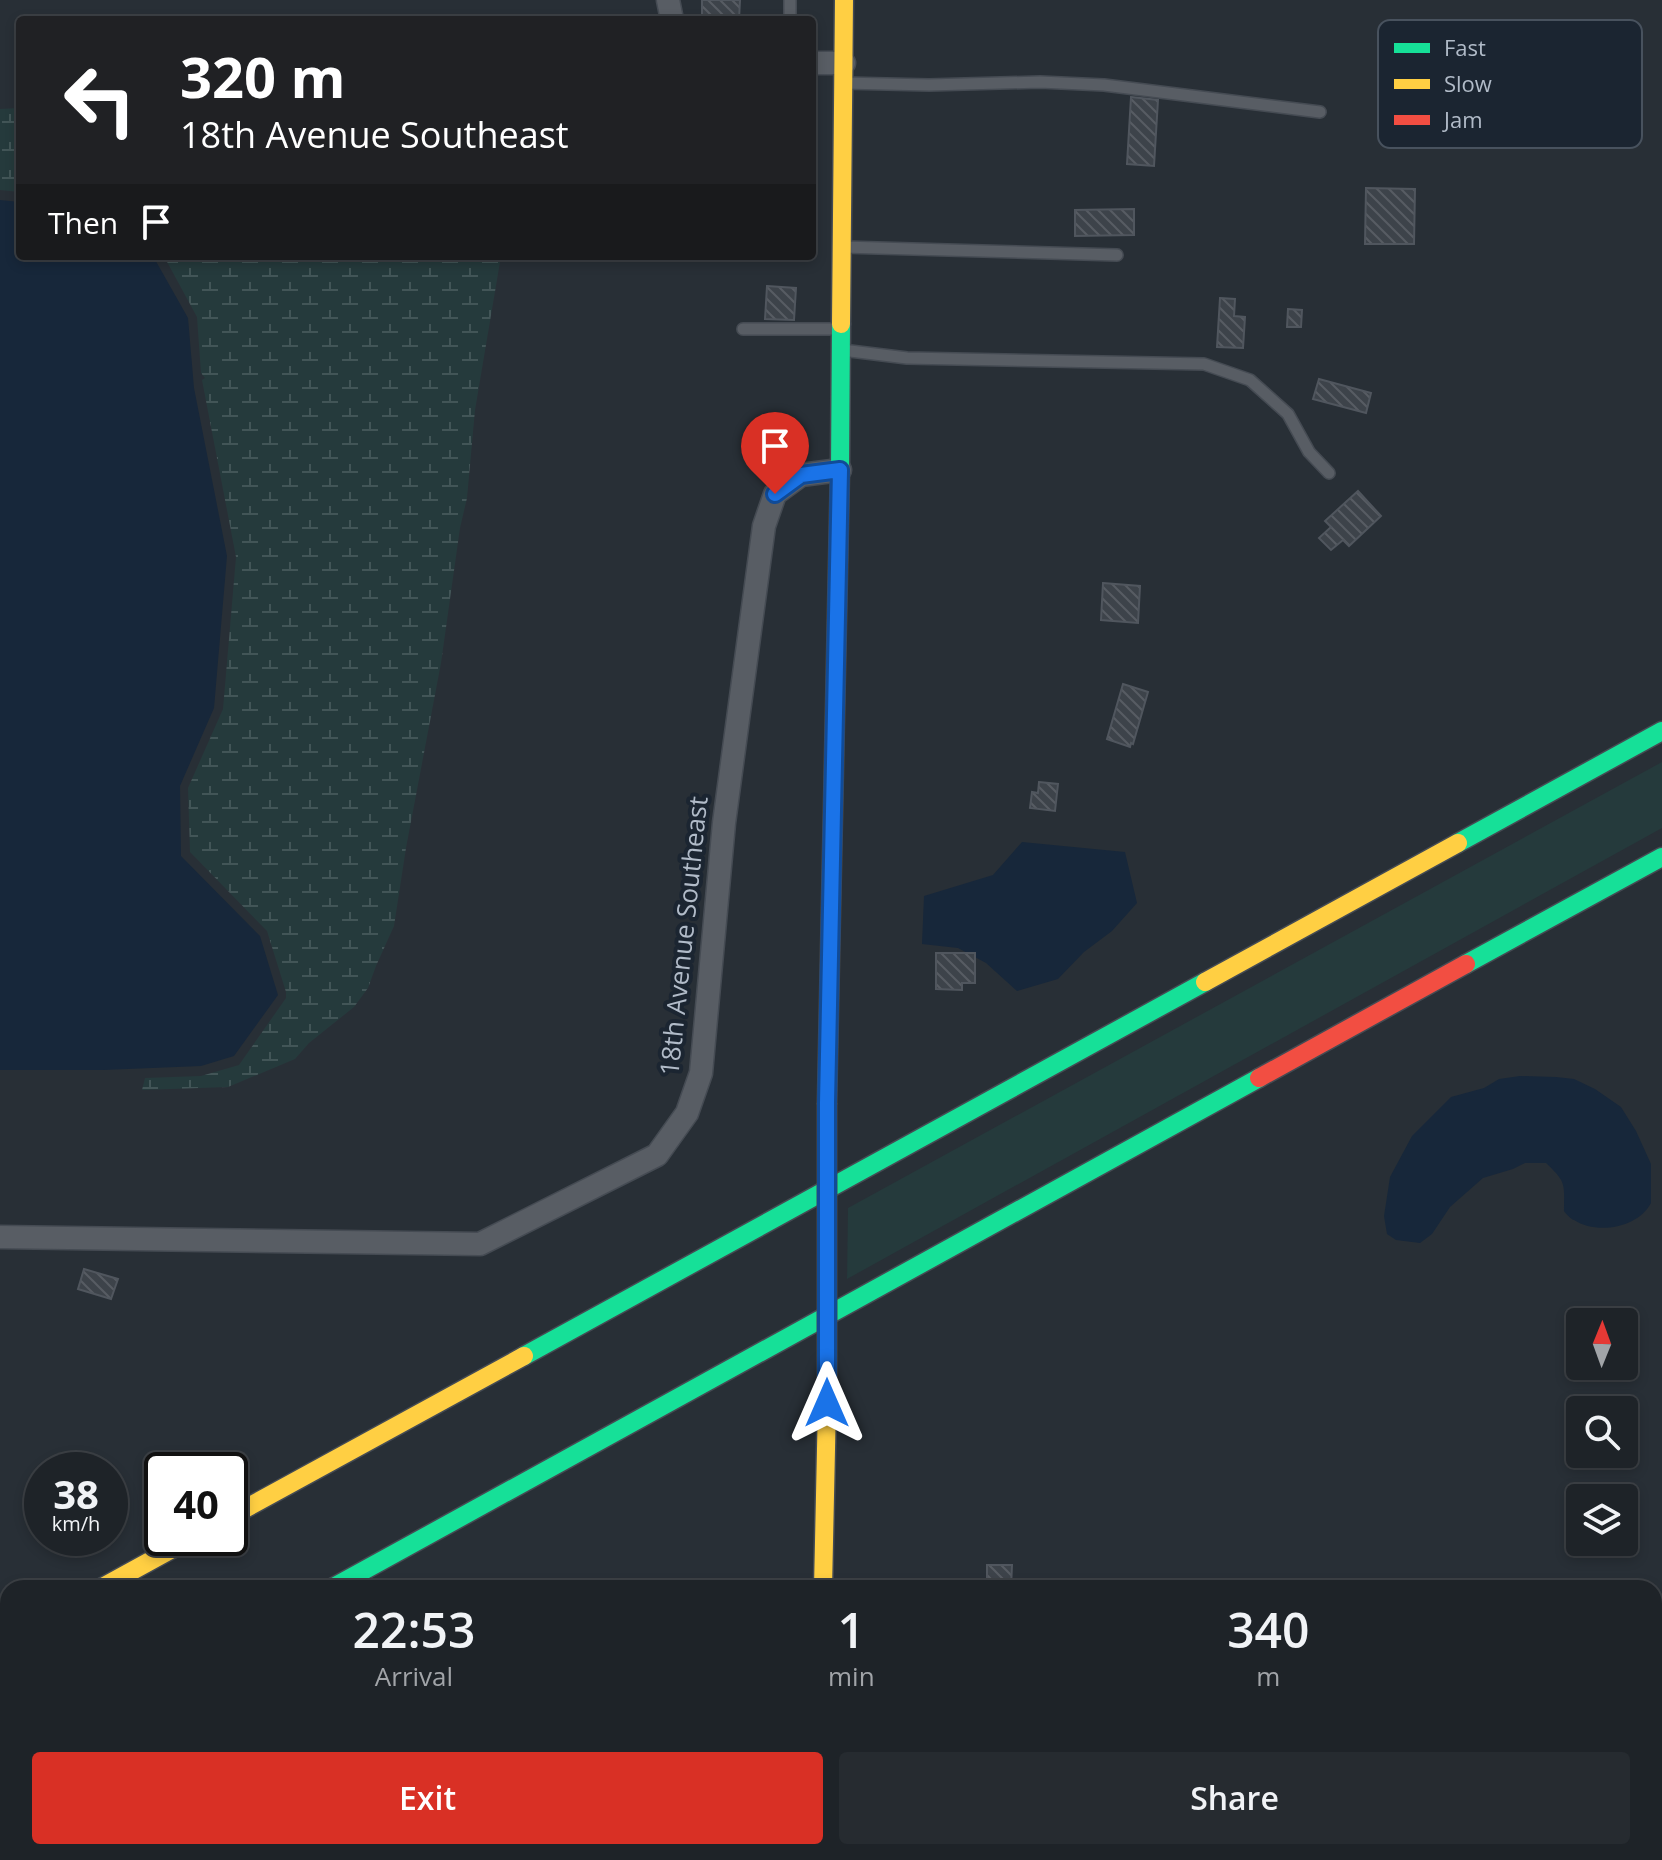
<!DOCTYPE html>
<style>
body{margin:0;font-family:"Open Sans",sans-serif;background:#262b30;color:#f1f3f6;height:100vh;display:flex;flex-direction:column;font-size:30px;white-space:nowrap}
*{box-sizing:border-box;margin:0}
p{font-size:26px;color:#a1a4a8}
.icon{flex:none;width:44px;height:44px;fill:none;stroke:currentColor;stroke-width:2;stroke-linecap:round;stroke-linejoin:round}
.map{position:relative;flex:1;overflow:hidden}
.side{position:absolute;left:0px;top:1580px;width:1662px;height:280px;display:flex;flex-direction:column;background:#1e2328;border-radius:24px 24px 0 0;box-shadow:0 4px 12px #0003,0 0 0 2px #3c4045}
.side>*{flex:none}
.top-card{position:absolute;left:16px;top:16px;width:800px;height:244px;border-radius:8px;box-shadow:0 4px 12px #0003,0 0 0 2px #3c4045;background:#202124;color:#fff;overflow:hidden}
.needle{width:52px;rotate:1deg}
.buttons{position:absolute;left:1566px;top:1308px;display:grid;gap:16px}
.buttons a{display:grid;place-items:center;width:72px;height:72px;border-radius:8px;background:#1e2328;box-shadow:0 4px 12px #0003,0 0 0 2px #3c4045;font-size:40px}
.speed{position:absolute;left:24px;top:1452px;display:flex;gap:16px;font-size:40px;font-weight:700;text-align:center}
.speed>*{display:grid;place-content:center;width:104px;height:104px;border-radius:50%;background:#1e2328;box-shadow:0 4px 12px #0003,0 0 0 2px #3c4045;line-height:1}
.speed small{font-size:20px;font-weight:400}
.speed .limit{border:4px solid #111;border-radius:12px;background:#fff;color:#111}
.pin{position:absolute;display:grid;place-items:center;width:68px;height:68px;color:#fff;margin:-82px -34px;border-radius:50% 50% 50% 0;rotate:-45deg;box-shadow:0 0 8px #0007}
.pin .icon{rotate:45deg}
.me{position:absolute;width:88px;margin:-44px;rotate:0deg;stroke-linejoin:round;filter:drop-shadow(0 0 6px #0008)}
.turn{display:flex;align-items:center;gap:28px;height:168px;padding:0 32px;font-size:36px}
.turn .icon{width:104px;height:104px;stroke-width:2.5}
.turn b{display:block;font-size:56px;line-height:68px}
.then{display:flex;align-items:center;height:76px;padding:0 32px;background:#0003;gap:16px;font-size:30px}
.eta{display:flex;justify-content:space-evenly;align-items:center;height:136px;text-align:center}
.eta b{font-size:48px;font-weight:600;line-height:56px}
.primary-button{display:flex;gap:16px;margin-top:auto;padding:16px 32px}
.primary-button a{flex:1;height:92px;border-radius:8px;background:#d93025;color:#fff;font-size:32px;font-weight:600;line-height:92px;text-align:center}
.primary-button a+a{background:#262b30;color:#f1f3f6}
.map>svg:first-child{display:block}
</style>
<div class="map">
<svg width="1662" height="1860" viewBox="0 0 1662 1860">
<defs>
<pattern id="wetland-marsh" width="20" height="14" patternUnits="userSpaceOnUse" patternTransform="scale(2)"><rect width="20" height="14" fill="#253a3c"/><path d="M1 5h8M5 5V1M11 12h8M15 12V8" fill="none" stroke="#425557"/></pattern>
<pattern id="building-back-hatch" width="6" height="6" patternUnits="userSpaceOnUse" patternTransform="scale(2)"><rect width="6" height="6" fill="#3d434a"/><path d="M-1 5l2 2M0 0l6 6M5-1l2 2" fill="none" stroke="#575c63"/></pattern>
</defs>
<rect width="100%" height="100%" fill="#282f36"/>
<path fill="#253a3c" d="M1662,762v66l-815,451 1,-71z"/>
<path fill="url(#wetland-marsh)" d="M20,108v84l-20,-2v-81z
M166,256h335l-26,154 -8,88 -7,30 -19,135 -35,185 -12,78 -18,40 -8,22 -14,19 -45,36 -14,16 -67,28 -86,3 3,-12 56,-2 38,-11 47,-67v-6l-19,-61 -77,-79 -2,-64 35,-79 13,-152 -34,-177 3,-2 -4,-5 -4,-56 -31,-57z"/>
<path fill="#17273a" d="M0,200l20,2v54h133l35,62 6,70 33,168 -13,152 -34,78 1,70 79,80 18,59 -44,61 -33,10 -98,4h-103z
M1022,842l103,10 12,51 -25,28 -28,21 -26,27 -41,12 -31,-28 -28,-15 -36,-4 2,-48 69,-21z
M1520,1076l36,1 18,2 21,10 26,18 15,24 15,33v39c-13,25 -54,32 -77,17 -2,0 -9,-7 -10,-9 0,-27 3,-28 -18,-48h-21l-12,6 -30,9 -33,29 -18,27 -12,9 -24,-3 -9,-6 -3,-18 6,-39 22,-41 39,-39 33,-9 15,-9z"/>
<path fill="url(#building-back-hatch)" stroke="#50565e" stroke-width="2" d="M702,0h38l-1,20h-37z
M1131,97l27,3 -4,66 -27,-2z
M1366,188l49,1 -1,55h-49z
M1134,209v26l-59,1v-26z
M767,286l29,2 -2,32 -29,-1z
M1220,298l15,1 -1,17 11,1 -2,31 -26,-1z
M1288,309l14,1 -1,17h-14z
M1319,379l52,14 -5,20 -53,-14z
M1358,491l23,25 -32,30 -6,-6 -12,10 -12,-12 12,-11 -6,-6z
M1103,583l37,3 -2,37 -37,-3z
M1123,684l25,8 -15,52 -2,-1 -1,4 -23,-8z
M1039,782l19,2 -3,27 -25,-3 2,-16 6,1z
M936,953h39v30h-13v7l-26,-1z
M84,1269l34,10 -7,20 -33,-10z
M987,1565h25l-1,23h-24z"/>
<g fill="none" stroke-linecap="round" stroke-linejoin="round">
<g stroke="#454b53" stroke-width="14">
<path id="lane" d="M790,20v-20
M844,83l85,2 111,-3 64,3 216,27
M843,247l274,8
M743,329h94
M842,350l65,8 297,6 46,16 38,34 21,38 20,21"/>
</g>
<g stroke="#454b53" stroke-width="25">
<path id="street" d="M668,0l4,20
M812,63h32
M0,1237l480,7 177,-89 30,-42 14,-40 23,-250 40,-297 11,-32 26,-19 39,-5"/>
</g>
<g stroke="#454b53" stroke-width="21">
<path id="fast" d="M1458,843l204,-112
M1466,964l196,-107
M827,1103l13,-633 1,-146
M524,1356l681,-374
M332,1588l927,-510
M818,1852v8"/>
</g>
<g stroke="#454b53" stroke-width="21">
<path id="slow" d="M841,324l3,-324
M1205,982l253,-139
M230,1517l294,-161
M101,1588l91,-50
M823,1588l4,-185
M0,1643l8,-4"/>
</g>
<g stroke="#454b53" stroke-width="21">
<path id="jam" d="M1259,1078l207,-114
M0,1770l8,-4"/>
</g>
<use href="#lane" stroke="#585d64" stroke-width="11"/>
<use href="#street" stroke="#585d64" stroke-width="22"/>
<use href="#fast" stroke="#16e098" stroke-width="18"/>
<use href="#slow" stroke="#ffcf43" stroke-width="18"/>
<use href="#jam" stroke="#f24e42" stroke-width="18"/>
<g stroke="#454b53" stroke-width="21" stroke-linecap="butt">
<path id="fast-bridge" d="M827,1103v300"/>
</g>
<use href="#fast-bridge" stroke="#16e098" stroke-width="18"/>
</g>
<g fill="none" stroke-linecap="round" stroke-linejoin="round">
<g stroke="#114b97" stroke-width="20">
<path id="route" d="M775,494l26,-19 39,-5 -13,633v300"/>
</g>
<use href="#route" stroke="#1a73e8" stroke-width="14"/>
</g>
<g text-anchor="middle" stroke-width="8" stroke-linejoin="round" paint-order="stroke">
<g font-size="26" fill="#b1bbc8" stroke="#1b2531">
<text transform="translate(684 936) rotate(-84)" y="9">18th Avenue Southeast</text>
</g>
</g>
<rect x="1378" y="20" width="264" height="128" rx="12" fill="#1b2531" stroke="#48525e" stroke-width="2"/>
<rect x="1394" y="43" width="36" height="10" fill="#16e098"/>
<rect x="1394" y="79" width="36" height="10" fill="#ffcf43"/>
<rect x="1394" y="115" width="36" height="10" fill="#f24e42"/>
<g font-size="22" fill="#b1bbc8">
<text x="1444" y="56">Fast</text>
<text x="1444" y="92">Slow</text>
<text x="1444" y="128">Jam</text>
</g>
</svg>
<div class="buttons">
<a><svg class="needle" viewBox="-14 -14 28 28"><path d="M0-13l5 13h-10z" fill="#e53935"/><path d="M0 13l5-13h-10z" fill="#a1a4a8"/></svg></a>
<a><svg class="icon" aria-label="search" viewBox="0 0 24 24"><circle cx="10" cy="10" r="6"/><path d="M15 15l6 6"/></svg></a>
<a><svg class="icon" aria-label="layers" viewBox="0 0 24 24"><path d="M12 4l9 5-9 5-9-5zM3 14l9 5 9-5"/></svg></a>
</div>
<div class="speed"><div>38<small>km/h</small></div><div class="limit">40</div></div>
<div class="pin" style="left:775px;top:494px;background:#d93025"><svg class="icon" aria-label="arrive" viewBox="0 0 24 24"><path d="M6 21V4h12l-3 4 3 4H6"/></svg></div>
<svg class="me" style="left:827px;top:1403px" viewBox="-20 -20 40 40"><path d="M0-17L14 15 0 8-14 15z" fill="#1a73e8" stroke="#fff" stroke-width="4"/></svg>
<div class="top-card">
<div class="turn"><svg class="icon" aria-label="left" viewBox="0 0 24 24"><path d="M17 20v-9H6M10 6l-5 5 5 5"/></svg><div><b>320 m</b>18th Avenue Southeast</div></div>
<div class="then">Then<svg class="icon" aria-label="arrive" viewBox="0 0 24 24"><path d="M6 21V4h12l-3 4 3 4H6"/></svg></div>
</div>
<section class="side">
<div class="eta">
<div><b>22:53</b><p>Arrival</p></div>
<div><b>1</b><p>min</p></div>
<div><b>340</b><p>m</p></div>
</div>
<div class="primary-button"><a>Exit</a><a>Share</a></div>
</section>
</div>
